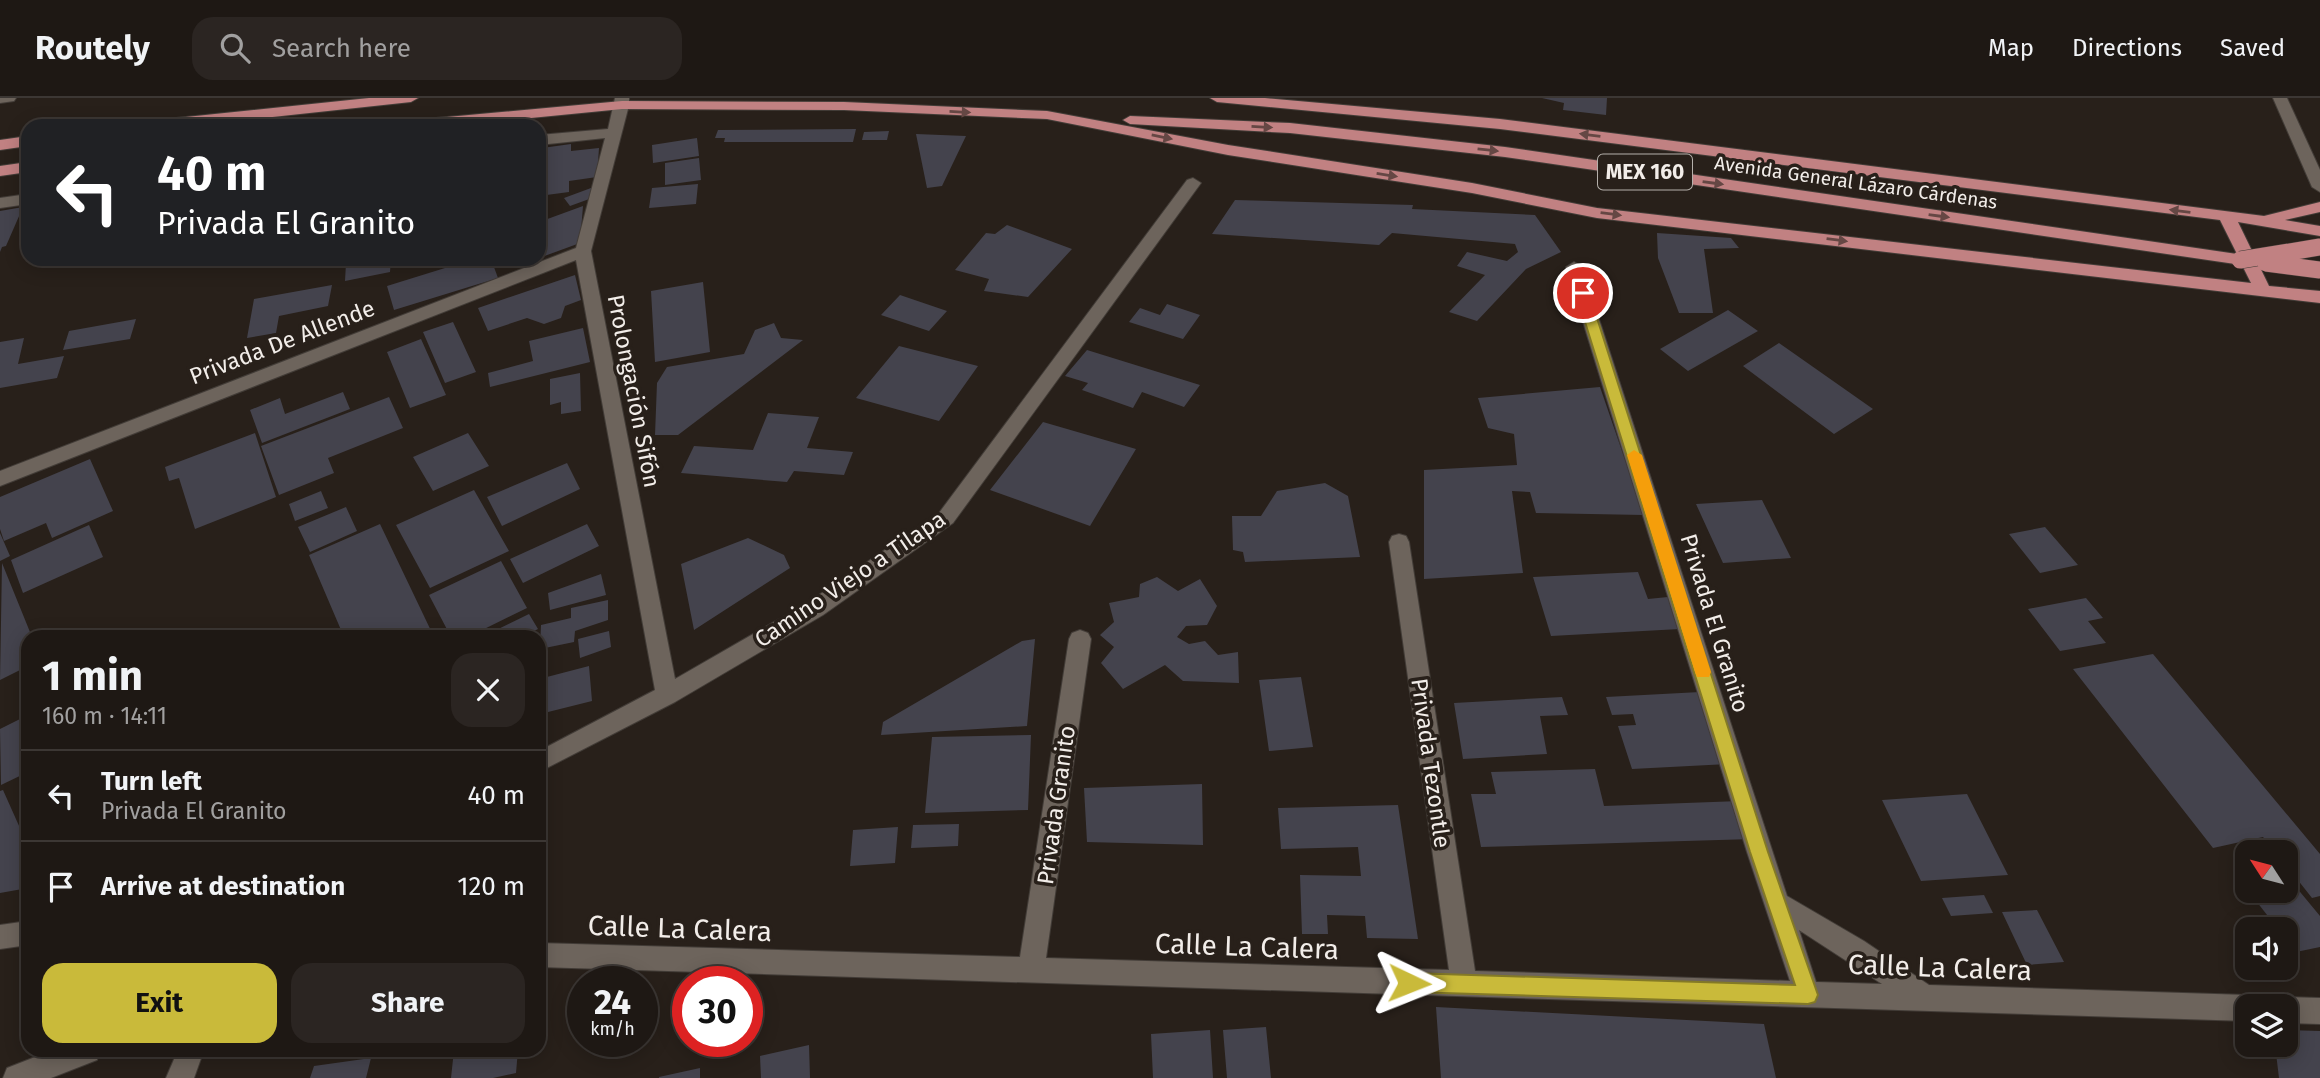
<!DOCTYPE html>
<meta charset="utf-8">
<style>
body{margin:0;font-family:"Fira Sans",sans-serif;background:#2b2522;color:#f1f3f6;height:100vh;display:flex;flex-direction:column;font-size:26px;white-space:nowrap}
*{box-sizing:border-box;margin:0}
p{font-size:23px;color:#a1a0a0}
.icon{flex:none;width:38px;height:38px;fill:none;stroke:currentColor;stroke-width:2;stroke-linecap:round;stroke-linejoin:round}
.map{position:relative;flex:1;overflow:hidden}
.sheet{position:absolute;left:21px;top:532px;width:525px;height:427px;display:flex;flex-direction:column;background:#1e1814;border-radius:21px;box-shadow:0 4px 18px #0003,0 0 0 2px #3c3734}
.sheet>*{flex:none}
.top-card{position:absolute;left:21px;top:21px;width:525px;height:147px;border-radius:21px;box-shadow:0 4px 18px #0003,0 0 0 2px #3c3734;background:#202124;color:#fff;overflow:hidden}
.needle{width:46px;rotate:306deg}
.fabs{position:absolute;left:2235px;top:742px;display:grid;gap:14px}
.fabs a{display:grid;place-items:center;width:63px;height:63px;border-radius:14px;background:#1e1814;box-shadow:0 4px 18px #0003,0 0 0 2px #3c3734;font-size:35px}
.speed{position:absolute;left:567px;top:868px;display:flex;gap:14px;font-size:35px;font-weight:700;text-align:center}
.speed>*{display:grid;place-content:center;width:91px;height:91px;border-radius:50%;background:#1e1814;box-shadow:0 4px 18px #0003,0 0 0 2px #3c3734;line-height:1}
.speed small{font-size:18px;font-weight:400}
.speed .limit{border:10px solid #d22;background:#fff;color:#111}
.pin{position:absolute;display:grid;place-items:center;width:60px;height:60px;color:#fff;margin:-30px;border:4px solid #fff;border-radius:50%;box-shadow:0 2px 7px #0007}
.me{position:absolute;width:77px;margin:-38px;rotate:92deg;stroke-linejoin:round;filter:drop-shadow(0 0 5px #0008)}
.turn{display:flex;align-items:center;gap:24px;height:147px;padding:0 21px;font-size:32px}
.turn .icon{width:91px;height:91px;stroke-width:2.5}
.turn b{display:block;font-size:49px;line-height:60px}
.round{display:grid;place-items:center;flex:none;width:74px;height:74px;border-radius:21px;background:#2b2522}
.overview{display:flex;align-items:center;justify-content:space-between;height:119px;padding:0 21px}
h1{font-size:42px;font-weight:700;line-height:52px}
.primary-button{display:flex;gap:14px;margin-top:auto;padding:14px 21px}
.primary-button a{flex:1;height:80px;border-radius:21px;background:#c9ba3a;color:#111;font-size:28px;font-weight:700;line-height:80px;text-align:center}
.primary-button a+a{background:#2b2522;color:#f1f3f6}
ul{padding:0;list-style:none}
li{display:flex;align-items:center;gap:21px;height:91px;padding:0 21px;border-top:2px solid #3c3734}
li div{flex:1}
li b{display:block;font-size:26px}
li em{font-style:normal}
header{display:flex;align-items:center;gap:42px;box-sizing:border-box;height:98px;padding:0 35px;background:#1e1814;border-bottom:2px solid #3c3734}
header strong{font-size:33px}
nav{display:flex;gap:38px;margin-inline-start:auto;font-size:24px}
.search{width:490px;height:63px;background:#2b2522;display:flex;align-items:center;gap:18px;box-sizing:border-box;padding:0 24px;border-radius:21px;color:#a1a0a0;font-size:26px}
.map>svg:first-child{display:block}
</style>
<header>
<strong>Routely</strong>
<div class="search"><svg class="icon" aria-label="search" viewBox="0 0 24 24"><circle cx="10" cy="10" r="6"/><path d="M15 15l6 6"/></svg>Search here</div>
<nav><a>Map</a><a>Directions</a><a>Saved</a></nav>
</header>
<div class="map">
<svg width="2320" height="980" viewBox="0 0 2320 980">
<rect width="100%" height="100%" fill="#28201a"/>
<path fill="#44434d" d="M1542,0h65l-1,17 -43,-5 1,-7z
M856,31l-3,13h-129l1,-4h-10l3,-8z
M889,33l-2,9h-25l2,-8z
M916,36l50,2 -24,50 -15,2z
M697,40l2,18 -46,7 -1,-18z
M571,46v7l28,-3 -2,29 -28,4v11l-30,4 3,-48z
M699,60l2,22 -36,5v-22z
M698,86l-2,20 -47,4 3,-20z
M591,90l1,10 -22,8 -6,-8z
M1235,102l178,5 -1,4 123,6 26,37 -35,17 -49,52 -28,-9 36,-37 -28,-9 10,-14 40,9 11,-9 -3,-8 -123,-11 -13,12 -167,-11z
M583,108l-3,37 -41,15v-28l7,-2 -4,-7z
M23,109l-17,39 -4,1 -2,5v-41z
M1007,127l65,24 -44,48 -44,-6 5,-12 -34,-9 31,-37 9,1z
M1657,135l74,5 8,10 -35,1 9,64h-34l-21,-55z
M367,161h24l-1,13 -45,9 1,-18z
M474,161h17l7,19 -104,32 -7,-24z
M497,161h37l-17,6 -3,-5 -14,5z
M575,177l6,25 -16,6 -4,12 -17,6 -17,-6 -39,13 -10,-23z
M703,184l7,70 -55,10 -4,-71z
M332,187l-4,21 -49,10 -3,17 -29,5 7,-39z
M900,197l47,16 -18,20 -48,-16z
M1167,206l33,11 -17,24 -54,-17 11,-14 20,7z
M1728,212l30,21 -70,40 -28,-22z
M136,221l-6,20 -67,11 6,-19z
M453,224l23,50 -31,11 -22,-51z
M774,225l7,15 22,2 -125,95h-23l2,-52 10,-16 77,-13 11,-24z
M583,230l7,34 -100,25 -2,-14 45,-12 -4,-20z
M24,240l-6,26 46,-8 -7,22 -57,10v-46z
M421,241l25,56 -36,13 -23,-56z
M1779,245l94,66 -39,25 -91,-68z
M899,248l79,20 -39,55 -83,-23z
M1087,252l113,35 -16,22 -42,-15 -9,16 -51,-18 6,-7 -23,-7z
M580,275l1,38 -20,3v-12l-11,3v-26z
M1600,289l44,128 -108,-2 -6,-21 -18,-1 11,82 -99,6v-109l93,-5 -3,-31 -26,-6 -10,-30z
M343,294l7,17 -88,34 -12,-33 30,-12 5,16z
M389,299l14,31 -75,30 6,15 -55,22 -18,-49z
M768,315l51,4 -12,31 46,4 -9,23 -50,-4 -7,11 -106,-9 13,-27 59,4z
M1043,324l93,27 -46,77 -100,-36z
M255,335l21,64 -81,32 -16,-51 -10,3 -4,-14z
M468,335l21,33 -56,25 -20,-34z
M90,361l23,52 -61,27 -6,-15 -42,18 -4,-12v-32z
M567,365l13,26 -78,37 -15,-29z
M1325,385l23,13 12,61 -115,5 -2,-10 -10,-2 -1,-34h29l16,-25z
M474,392l35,61 -79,37 -34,-63z
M321,393l7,17 -33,13 -6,-17z
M1762,402l29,58 -68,5 -27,-59z
M346,409l11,24 -47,21 -12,-25z
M380,426l54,113h-90l-35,-82z
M587,426l12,22 -76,37 -13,-24z
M89,427l14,32 -80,36 -12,-33z
M2045,429l33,38 -38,8 -31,-39z
M0,435l10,23 -10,5z
M748,440l36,17 6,13 -96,62 -13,-66z
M501,463l26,47 -59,29h-17l-22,-42z
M2,465l30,74h-4v29l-28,14z
M1638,474l10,27 20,-2 12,32 -129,7 -18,-59z
M601,476l5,21 -56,15 -2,-17z
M1157,479l21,14 22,-12 17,27 -10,19 -21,1 -9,11 12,7 16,-3 13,14 20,-3 1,31 -56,-2 -18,-16 -42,24 -22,-26 13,-16 -14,-12 14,-13 -5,-19 30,-6 1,-13z
M2086,500l17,20 -15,3 18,22 -46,8 -32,-42z
M608,502v20l-33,11 -1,11 -34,7 1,-24 30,-7v-10z
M529,516l9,15 -16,8h-40z
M609,533l2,16 -31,11 -2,-19z
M1035,541l-8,87 -146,9 2,-13 139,-81z
M2153,556l167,200v42l-8,2 -26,-33v-13h-11l-12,-15 -50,11 -140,-179z
M589,568l3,35 -48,12 -1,-35z
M1301,579l12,70 -44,4 -10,-71z
M1700,594l28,72 -96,5 -14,-43 18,-1 -3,-11 -21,1 -6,-18z
M1562,599l6,18 -28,1 7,38 -84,5 -9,-56z
M28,617v57l-27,13 -1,-56z
M1031,637l-3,75 -103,3 7,-76z
M1595,671l9,37 136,-5 13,38 -272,8 -10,-53h25l-5,-22z
M1202,686l1,61 -116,-3 -3,-54z
M3,692l25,56v42l-28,5v-102z
M1967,696l41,81 -87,6 -39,-81z
M1398,707l20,134 -51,-1 -2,-22 -38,-1 1,19h-26l-2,-59 61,1 -3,-29 -77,2 -3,-41z
M959,726l-1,22 -47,2 2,-23z
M898,729l-3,36 -45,3 3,-36z
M2296,789l24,29v31l-24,5 -10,-13v-10h-8l-25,-32z
M1984,797l9,18 -42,3 -9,-18z
M2037,812l27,52 -37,3 -25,-53z
M1436,909l328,17 12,54h-335z
M1266,929l5,51h-44l-4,-48z
M1210,932l3,48h-60l-2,-44z
M2286,932l34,1v47h-41l-4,-33h11z
M809,947l1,33h-49l-1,-22z
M454,952h64l-2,23 -23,5h-42z
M371,960l-5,20h-56l4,-12z
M700,970v10h-41v-1z"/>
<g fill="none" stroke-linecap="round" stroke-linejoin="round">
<g stroke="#423c37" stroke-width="2">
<path id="street" d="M0,0h16l-2,3 -14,2z
M615,0h14v7l-38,146 84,428 132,-76 132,-90 248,-333 6,-2 8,5 -248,340 -130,92 -148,87 -136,70v-21l116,-61 -79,-430 -576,226v-15l576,-223 29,-110 -66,7v-10l69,-6z
M2273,0h14l33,72v22l-8,-5z
M28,96v10l-28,4v-10z
M1574,164l8,5 205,629 77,45 65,44 318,10 9,4 3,7h-12v15l-1708,-54v-24l481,14 49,-318 3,-6 8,-3 8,3 3,6 -45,319 403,12 -60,-428 3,-6 7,-2 7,2 3,6 66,429 315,10 -43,-129 -181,-585zM1799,832l83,54 -66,-2z
M28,823v24l-28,4v-24z
M2286,899l34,1v26l-34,-1v-17h-12l3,-5z
M53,952h47l-3,10 -46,18h-48l4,-10z
M178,952h26l-10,28h-28z"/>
</g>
<g stroke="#423c37" stroke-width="2">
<path id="primary" d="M369,0h49l-7,4 -222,24h-50l8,-5z
M1210,0h55l235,21 764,97 56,-14v10l-35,8 35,6v10l-82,-14 31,64 51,5v12l-723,-85 -125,-25 -244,-38 -181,-36 -203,-9 -222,-1 -172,17h-55l8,-5 219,-20 222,1 203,9 181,34 244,38 125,25 654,75 -9,-18 -737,-108 -215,-24 -160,-9 -7,-4 7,-4 160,7 215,24 732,107 -17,-34 -720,-91 -283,-27z
M28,38v10l-28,4v-10z
M28,64v10l-28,4v-10z"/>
</g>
<use href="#street" fill="#6d645c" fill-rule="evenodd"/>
<use href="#primary" fill="#c18182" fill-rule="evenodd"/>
<g stroke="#423c37" stroke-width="18" stroke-linecap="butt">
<path id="primary-bridge" d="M2240,162l80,-13
M2266,165l54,7"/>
</g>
<use href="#primary-bridge" stroke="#c18182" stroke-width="17"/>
</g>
<defs><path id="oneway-solid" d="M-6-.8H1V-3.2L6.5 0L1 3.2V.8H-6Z" transform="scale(1.75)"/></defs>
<g fill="#654744">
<use href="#oneway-solid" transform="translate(960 14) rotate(3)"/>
<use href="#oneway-solid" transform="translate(1262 29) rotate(3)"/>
<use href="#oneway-solid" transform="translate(1590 37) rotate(-173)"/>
<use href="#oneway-solid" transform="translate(1162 39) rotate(11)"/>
<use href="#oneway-solid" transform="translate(1488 52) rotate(6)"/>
<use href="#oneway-solid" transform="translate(1387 77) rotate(9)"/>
<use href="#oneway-solid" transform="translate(1713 85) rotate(8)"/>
<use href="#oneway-solid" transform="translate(2180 113) rotate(-173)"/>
<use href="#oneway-solid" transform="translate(1611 116) rotate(7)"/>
<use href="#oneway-solid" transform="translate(1939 118) rotate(8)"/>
<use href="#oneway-solid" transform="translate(1837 142) rotate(7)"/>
</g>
<path fill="#c9ba3a" stroke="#837926" stroke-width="2" d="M1583,191l6,4 179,559 50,143 -3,7 -7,2 -399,-12 -7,-2 -2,-7 2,-7 7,-3 386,12 -45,-133 -174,-559z"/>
<path fill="#f59e0b" d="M1634,352l8,5 69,217 -2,5h-12l-2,-5 -68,-217z"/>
<g text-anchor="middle" stroke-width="7" stroke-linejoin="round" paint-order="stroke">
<g font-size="19" fill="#f2ede9" stroke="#28201a">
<text transform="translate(1856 84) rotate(8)" y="7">Avenida General Lázaro Cárdenas</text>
</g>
<rect fill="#28201a" stroke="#b5b0ab" stroke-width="2" x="1598" y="56.5" width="94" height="35" rx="5"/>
<g font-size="21" font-weight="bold" fill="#f2ede9">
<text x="1645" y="81">MEX 160</text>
</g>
<g font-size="23" fill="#f2ede9" stroke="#28201a">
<text transform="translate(282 244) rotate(-21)" y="8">Privada De Allende</text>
<text transform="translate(634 293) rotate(79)" y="8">Prolongación Sifón</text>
<text transform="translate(850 481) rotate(-34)" y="8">Camino Viejo a Tilapa</text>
<text transform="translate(1715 525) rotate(73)" y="8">Privada El Granito</text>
<text transform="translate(1431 665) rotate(82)" y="8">Privada Tezontle</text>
<text transform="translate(1056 707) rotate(-82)" y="8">Privada Granito</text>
</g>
<g font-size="28" fill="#f2ede9" stroke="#28201a">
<text transform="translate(680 830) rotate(2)" y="10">Calle La Calera</text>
<text transform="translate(1247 848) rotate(2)" y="10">Calle La Calera</text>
<text transform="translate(1940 869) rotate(2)" y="10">Calle La Calera</text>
</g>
</g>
</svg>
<div class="fabs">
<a><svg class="needle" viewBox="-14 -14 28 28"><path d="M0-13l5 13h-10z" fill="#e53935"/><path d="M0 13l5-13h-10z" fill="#a1a0a0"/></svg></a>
<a><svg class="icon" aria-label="sound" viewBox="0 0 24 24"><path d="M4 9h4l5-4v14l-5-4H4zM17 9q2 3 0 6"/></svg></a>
<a><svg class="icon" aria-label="layers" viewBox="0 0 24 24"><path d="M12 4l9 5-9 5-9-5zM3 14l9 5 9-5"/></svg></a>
</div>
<div class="speed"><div>24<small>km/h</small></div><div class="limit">30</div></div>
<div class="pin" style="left:1583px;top:195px;background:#d93025"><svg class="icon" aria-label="arrive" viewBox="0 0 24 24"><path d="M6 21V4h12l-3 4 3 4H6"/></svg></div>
<svg class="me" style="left:1409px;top:885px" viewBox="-20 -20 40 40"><path d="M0-17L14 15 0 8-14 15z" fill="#c9ba3a" stroke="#fff" stroke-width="4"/></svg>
<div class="top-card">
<div class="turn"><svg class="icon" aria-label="left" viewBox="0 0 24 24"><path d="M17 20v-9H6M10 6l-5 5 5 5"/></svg><div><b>40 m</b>Privada El Granito</div></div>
</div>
<section class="sheet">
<div class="overview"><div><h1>1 min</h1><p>160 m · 14:11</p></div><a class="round"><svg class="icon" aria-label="close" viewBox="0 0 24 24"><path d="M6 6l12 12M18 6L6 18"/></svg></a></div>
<ul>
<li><svg class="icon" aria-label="left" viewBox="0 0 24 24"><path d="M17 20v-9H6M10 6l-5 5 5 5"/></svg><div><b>Turn left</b><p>Privada El Granito</p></div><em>40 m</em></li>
<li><svg class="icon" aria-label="arrive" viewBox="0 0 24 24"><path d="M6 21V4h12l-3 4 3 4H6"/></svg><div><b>Arrive at destination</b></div><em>120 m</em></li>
</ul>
<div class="primary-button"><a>Exit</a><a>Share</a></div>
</section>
</div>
